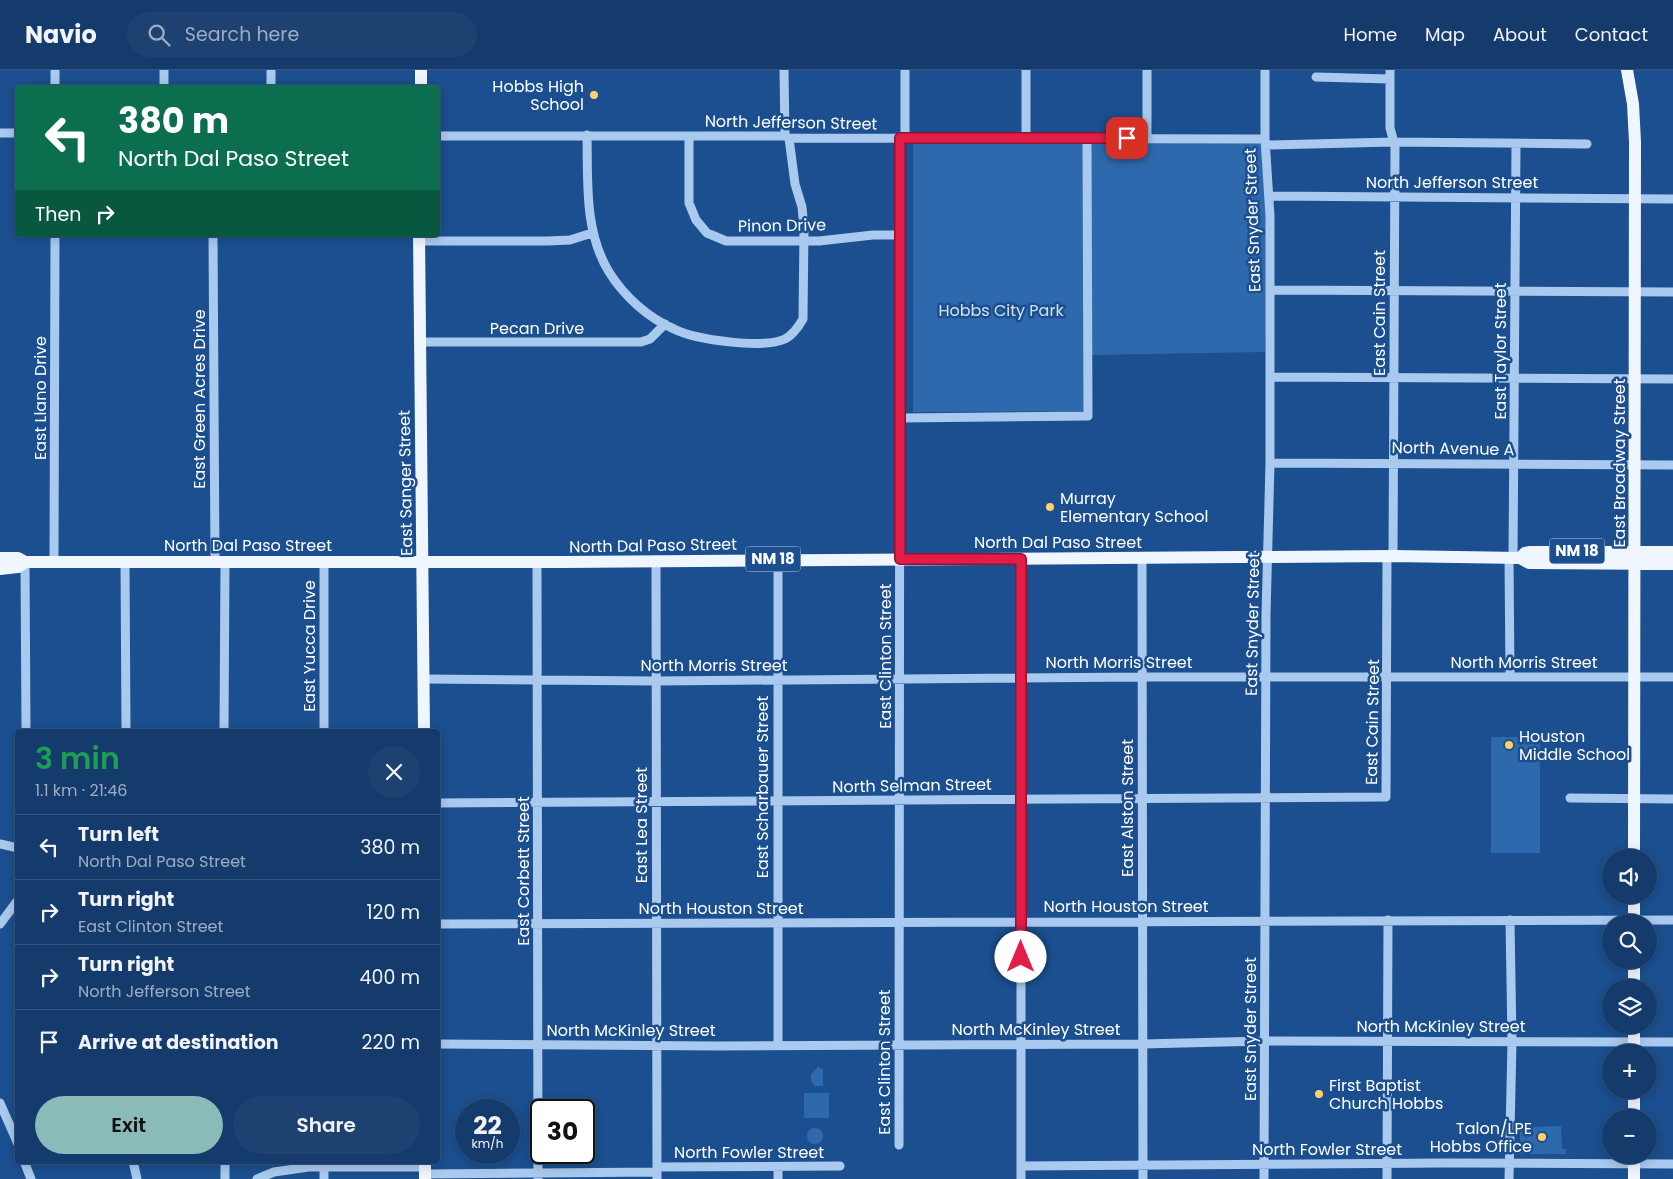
<!DOCTYPE html>
<meta charset="utf-8">
<style>
body{margin:0;font-family:Poppins,sans-serif;background:#1d4271;color:#f1f3f6;height:100vh;display:flex;flex-direction:column;font-size:19px;white-space:nowrap}
*{box-sizing:border-box;margin:0}
p{font-size:16px;color:#9dadc1}
.icon{flex:none;width:28px;height:28px;fill:none;stroke:currentColor;stroke-width:2;stroke-linecap:round;stroke-linejoin:round}
.map{position:relative;flex:1;overflow:hidden}
.drawer{position:absolute;left:15px;top:659px;width:425px;height:435px;display:flex;flex-direction:column;background:#143b6b;border-radius:5px;box-shadow:0 2px 12px #0003,0 0 0 1px #33557e}
.drawer>*{flex:none}
.hud{position:absolute;left:15px;top:15px;width:425px;height:152px;border-radius:5px;box-shadow:0 2px 12px #0003,0 0 0 1px #33557e;background:#0b6e4f;color:#fff;overflow:hidden}
.controls{position:absolute;left:1602px;top:779px;display:grid;gap:10px}
.controls a{display:grid;place-items:center;width:55px;height:55px;border-radius:50%;background:#143b6b;box-shadow:0 2px 12px #0003,0 0 0 1px #33557e;font-size:25px}
.speed{position:absolute;left:455px;top:1029px;display:flex;gap:10px;font-size:25px;font-weight:700;text-align:center}
.speed>*{display:grid;place-content:center;width:65px;height:65px;border-radius:50%;background:#143b6b;box-shadow:0 2px 12px #0003,0 0 0 1px #33557e;line-height:1}
.speed small{font-size:12px;font-weight:400}
.speed .limit{border:2px solid #111;border-radius:8px;background:#fff;color:#111}
.pin{position:absolute;display:grid;place-items:center;width:42px;height:42px;color:#fff;margin:-21px;border-radius:10px;box-shadow:0 2px 8px #0006}
.me{position:absolute;width:55px;margin:-28px;rotate:0deg;stroke-linejoin:round;filter:drop-shadow(0 0 4px #0008)}
.turn{display:flex;align-items:center;gap:18px;height:105px;padding:0 20px;font-size:22px}
.turn .icon{width:65px;height:65px;stroke-width:2.5}
.turn b{display:block;font-size:35px;line-height:42px}
.then{display:flex;align-items:center;height:48px;padding:0 20px;background:#0003;gap:10px;font-size:19px}
.round{display:grid;place-items:center;flex:none;width:52px;height:52px;border-radius:26px;background:#1d4271}
.summary{display:flex;align-items:center;justify-content:space-between;height:85px;padding:0 20px}
h1{font-size:30px;font-weight:600;line-height:38px;color:#1e9e55}
.button{display:flex;gap:10px;margin-top:auto;padding:10px 20px}
.button a{flex:1;height:58px;border-radius:30px;background:#8bbbb9;color:#111;font-size:20px;font-weight:600;line-height:58px;text-align:center}
.button a+a{background:#1d4271;color:#f1f3f6}
ul{padding:0;list-style:none}
li{display:flex;align-items:center;gap:15px;height:65px;padding:0 20px;border-top:1px solid #33557e}
li div{flex:1}
li b{display:block;font-size:19px}
li em{font-style:normal}
header{display:flex;align-items:center;gap:30px;box-sizing:border-box;height:70px;padding:0 25px;background:#143b6b;border-bottom:1px solid #33557e}
header strong{font-size:24px}
nav{display:flex;gap:28px;margin-inline-start:auto;font-size:18px}
.search{width:350px;height:45px;background:#1d4271;display:flex;align-items:center;gap:12px;box-sizing:border-box;padding:0 18px;border-radius:28px;color:#9dadc1;font-size:19px}
.map>svg:first-child{display:block}
</style>
<header>
<strong>Navio</strong>
<div class="search"><svg class="icon" aria-label="search" viewBox="0 0 24 24"><circle cx="10" cy="10" r="6"/><path d="M15 15l6 6"/></svg>Search here</div>
<nav><a>Home</a><a>Map</a><a>About</a><a>Contact</a></nav>
</header>
<div class="map">
<svg width="1673" height="1109" viewBox="0 0 1673 1109">
<rect width="100%" height="100%" fill="#1b4f8f"/>
<path fill="#2e69ad" d="M1079,68l5,10 1,-7 178,-1 4,84 -2,128 -173,3 -6,56 -173,1v-270z
M1491,667h49v116h-49z
M818,997l5,2v17h-8l-4,-5v-7z
M804,1023h25v25h-25z
M1561,1056l1,23h4v5h-46v-27z
M807 1066a8 8 0 1 1 16 0a8 8 0 1 1-16 0Z"/>
<g fill="none" stroke-linecap="round" stroke-linejoin="round">
<path stroke="#a9c9ee" stroke-width="9" d="M55,0v18
M784,0l1,66
M905,0v68
M1390,0v58l5,18 -2,410
M1316,7l74,2
M164,18v-18
M271,18v-18
M0,63h18
M587,65c1,47 -3,96 22,137 15,24 39,46 65,57 22,11 89,20 111,10 8,-4 14,-13 18,-20l1,-90 -2,-22 -7,-23 -6,-46
M438,66h347l4,2 476,1
M689,66v67l7,17 11,13 19,8h93l54,-6h27
M1026,68v-68
M1147,68v-68
M1266,75l127,-3 194,2
M1269,126l404,3
M213,165l2,327
M419,171h129l22,-1 22,-7
M1270,220l403,2
M419,272h222l9,-3 15,-15
M1270,307l403,2
M900,348l188,-2 -1,-278
M1270,393l403,2
M1142,487l1,622
M1509,487l1,120
M1513,487l3,-413
M778,489v486
M656,490l1,619
M25,492l1,169
M54,492l1,-327
M125,492l1,169
M324,492v169
M537,492l1,617
M424,609l232,2 487,-4h530
M224,661l1,-169
M1570,728l103,1
M438,733l948,-6 1,-241
M0,774l18,4
M0,854l18,-24
M438,854l1235,-4
M438,974l281,2 424,-2 122,-3 408,1
M0,1033l18,41
M899,1075l1,-1007
M24,1091l7,18
M133,1091l4,18
M324,1091v18
M1021,1096l426,-3 226,1
M657,1097l183,-1
M778,1097v12
M425,1104l232,-2
M225,1109v-18
M257,1109l17,-7 35,-5h116
M1021,1109v-620
M1264,1109l2,-564 4,-152v-247l-5,-77v-69
M1387,1109l1,-259
M1509,1109l3,-137 -2,-122"/>
<path stroke="#f0f6ff" stroke-width="12" d="M1627,0l6,34 2,38 -1,716
M421,18v-18
M419,165l5,496
M0,488h18l7,4h538l830,-6 127,2 9,5 144,1
M1520,488l5,-5 5,-1h143
M0,499l18,-2 7,-5
M1634,852v-27
M1634,918v-28
M1634,982v-27
M1634,1020v28
M425,1091v18
M1634,1109v-24"/>
</g>
<g fill="none" stroke-linecap="round" stroke-linejoin="round">
<g stroke="#92132f" stroke-width="12">
<path id="route" d="M1021,887v-398h-121v-421h227"/>
</g>
<use href="#route" stroke="#e11d48" stroke-width="9"/>
</g>
<g fill="#ffd166" stroke="#1b4f8f" stroke-width="2">
<circle cx="594" cy="25" r="5"/>
<circle cx="1050" cy="437" r="5"/>
<circle cx="1509" cy="675" r="5"/>
<circle cx="1319" cy="1024" r="5"/>
<circle cx="1542" cy="1067" r="5"/>
</g>
<g text-anchor="middle" stroke-width="5" stroke-linejoin="round" paint-order="stroke">
<g fill="#1b4f8f" stroke="#bbcadd" stroke-width="1">
<rect x="1549.5" y="468.5" width="55" height="25" rx="4"/>
<rect x="745.5" y="476.5" width="55" height="25" rx="4"/>
</g>
<g font-size="15" font-weight="bold" fill="#fff">
<text x="1577" y="486">NM 18</text>
<text x="773" y="494">NM 18</text>
</g>
<g font-size="16" fill="#fff" stroke="#1b4f8f" text-anchor="start">
<text x="584" y="22" text-anchor="end">Hobbs High<tspan x="584" dy="18">School</tspan></text>
<text x="1060" y="434">Murray<tspan x="1060" dy="18">Elementary School</tspan></text>
<text x="1519" y="672">Houston<tspan x="1519" dy="18">Middle School</tspan></text>
<text x="1329" y="1021">First Baptist<tspan x="1329" dy="18">Church Hobbs</tspan></text>
<text x="1532" y="1064" text-anchor="end">Talon/LPE<tspan x="1532" dy="18">Hobbs Office</tspan></text>
</g>
<g font-size="16" fill="#fff" stroke="#1b4f8f">
<text transform="translate(791 52) rotate(1)" y="6">North Jefferson Street</text>
<text x="1452" y="118">North Jefferson Street</text>
<text transform="translate(1252 150) rotate(-92)" y="6">East Snyder Street</text>
<text transform="translate(782 155) rotate(-1)" y="6">Pinon Drive</text>
<text transform="translate(1379 243) rotate(-90)" y="6">East Cain Street</text>
<text x="537" y="264">Pecan Drive</text>
<text transform="translate(1500 281) rotate(-90)" y="6">East Taylor Street</text>
<text transform="translate(40 328) rotate(-90)" y="6">East Llano Drive</text>
<text transform="translate(199 329) rotate(-90)" y="6">East Green Acres Drive</text>
<text transform="translate(1453 378) rotate(1)" y="6">North Avenue A</text>
<text transform="translate(1619 393) rotate(-90)" y="6">East Broadway Street</text>
<text transform="translate(405 413) rotate(-91)" y="6">East Sanger Street</text>
<text x="1058" y="478">North Dal Paso Street</text>
<text x="248" y="481">North Dal Paso Street</text>
<text transform="translate(653 475) rotate(-1)" y="6">North Dal Paso Street</text>
<text transform="translate(1252 554) rotate(-89)" y="6">East Snyder Street</text>
<text transform="translate(309 576) rotate(-90)" y="6">East Yucca Drive</text>
<text transform="translate(885 586) rotate(-90)" y="6">East Clinton Street</text>
<text x="1119" y="598">North Morris Street</text>
<text x="1524" y="598">North Morris Street</text>
<text x="714" y="601">North Morris Street</text>
<text transform="translate(1372 652) rotate(-89)" y="6">East Cain Street</text>
<text transform="translate(912 715) rotate(-1)" y="6">North Selman Street</text>
<text transform="translate(762 717) rotate(-90)" y="6">East Scharbauer Street</text>
<text transform="translate(1127 738) rotate(-90)" y="6">East Alston Street</text>
<text transform="translate(641 755) rotate(-90)" y="6">East Lea Street</text>
<text transform="translate(523 801) rotate(-90)" y="6">East Corbett Street</text>
<text x="1126" y="842">North Houston Street</text>
<text x="721" y="844">North Houston Street</text>
<text x="1441" y="962">North McKinley Street</text>
<text x="1036" y="965">North McKinley Street</text>
<text transform="translate(1250 959) rotate(-90)" y="6">East Snyder Street</text>
<text x="631" y="966">North McKinley Street</text>
<text transform="translate(884 992) rotate(-90)" y="6">East Clinton Street</text>
<text x="1327" y="1085">North Fowler Street</text>
<text x="749" y="1088">North Fowler Street</text>
</g>
<g font-size="16" fill="#cfe3fa" stroke="#1b4f8f">
<text x="1001" y="246">Hobbs City Park</text>
</g>
</g>
</svg>
<div class="controls">
<a><svg class="icon" aria-label="sound" viewBox="0 0 24 24"><path d="M4 9h4l5-4v14l-5-4H4zM17 9q2 3 0 6"/></svg></a>
<a><svg class="icon" aria-label="search" viewBox="0 0 24 24"><circle cx="10" cy="10" r="6"/><path d="M15 15l6 6"/></svg></a>
<a><svg class="icon" aria-label="layers" viewBox="0 0 24 24"><path d="M12 4l9 5-9 5-9-5zM3 14l9 5 9-5"/></svg></a>
<a>+</a>
<a>−</a>
</div>
<div class="speed"><div>22<small>km/h</small></div><div class="limit">30</div></div>
<div class="pin" style="left:1127px;top:68px;background:#d93025"><svg class="icon" aria-label="arrive" viewBox="0 0 24 24"><path d="M6 21V4h12l-3 4 3 4H6"/></svg></div>
<svg class="me" style="left:1021px;top:887px" viewBox="-20 -20 40 40"><circle r="19" fill="#fff"/><path d="M0-13L10 11 0 6-10 11z" fill="#e11d48"/></svg>
<div class="hud">
<div class="turn"><svg class="icon" aria-label="left" viewBox="0 0 24 24"><path d="M17 20v-9H6M10 6l-5 5 5 5"/></svg><div><b>380 m</b>North Dal Paso Street</div></div>
<div class="then">Then<svg class="icon" aria-label="right" viewBox="0 0 24 24"><path d="M7 20v-9h11M14 6l5 5-5 5"/></svg></div>
</div>
<section class="drawer">
<div class="summary"><div><h1>3 min</h1><p>1.1 km · 21:46</p></div><a class="round"><svg class="icon" aria-label="close" viewBox="0 0 24 24"><path d="M6 6l12 12M18 6L6 18"/></svg></a></div>
<ul>
<li><svg class="icon" aria-label="left" viewBox="0 0 24 24"><path d="M17 20v-9H6M10 6l-5 5 5 5"/></svg><div><b>Turn left</b><p>North Dal Paso Street</p></div><em>380 m</em></li>
<li><svg class="icon" aria-label="right" viewBox="0 0 24 24"><path d="M7 20v-9h11M14 6l5 5-5 5"/></svg><div><b>Turn right</b><p>East Clinton Street</p></div><em>120 m</em></li>
<li><svg class="icon" aria-label="right" viewBox="0 0 24 24"><path d="M7 20v-9h11M14 6l5 5-5 5"/></svg><div><b>Turn right</b><p>North Jefferson Street</p></div><em>400 m</em></li>
<li><svg class="icon" aria-label="arrive" viewBox="0 0 24 24"><path d="M6 21V4h12l-3 4 3 4H6"/></svg><div><b>Arrive at destination</b></div><em>220 m</em></li>
</ul>
<div class="button"><a>Exit</a><a>Share</a></div>
</section>
</div>
